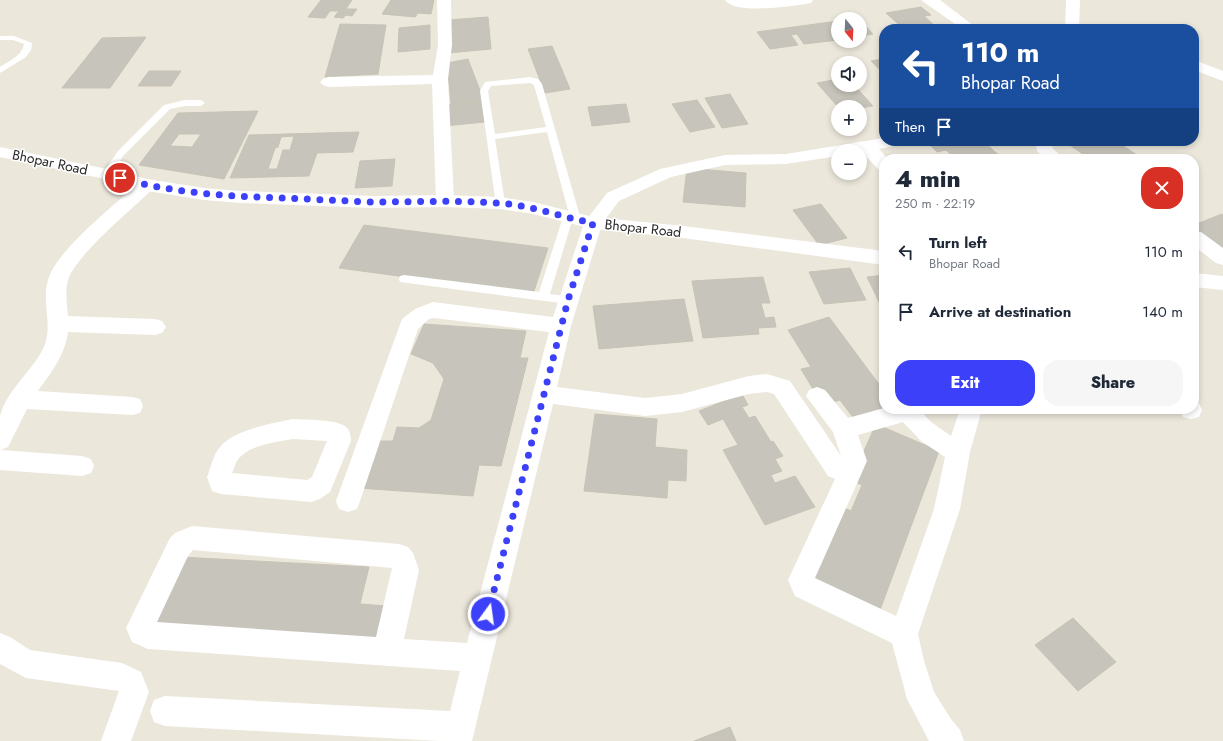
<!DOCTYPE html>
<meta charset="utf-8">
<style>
body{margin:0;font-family:Jost,sans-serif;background:#f6f6f7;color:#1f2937;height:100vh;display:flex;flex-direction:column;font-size:15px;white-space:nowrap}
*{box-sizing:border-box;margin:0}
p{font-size:13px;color:#747a83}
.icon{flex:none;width:22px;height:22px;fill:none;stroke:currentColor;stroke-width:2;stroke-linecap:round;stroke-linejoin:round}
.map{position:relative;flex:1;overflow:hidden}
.drawer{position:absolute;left:879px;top:154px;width:320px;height:260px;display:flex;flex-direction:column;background:#fff;border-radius:16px;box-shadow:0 2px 6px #0003}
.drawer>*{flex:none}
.hud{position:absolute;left:879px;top:24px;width:320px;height:122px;border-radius:16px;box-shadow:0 2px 6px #0003;background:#1a4fa0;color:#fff;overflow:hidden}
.needle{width:26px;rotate:162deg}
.tools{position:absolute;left:831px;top:12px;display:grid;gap:8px}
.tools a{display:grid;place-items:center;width:36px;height:36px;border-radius:50%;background:#fff;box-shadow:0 2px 6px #0003;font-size:20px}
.pin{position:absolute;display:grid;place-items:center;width:34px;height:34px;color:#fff;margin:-17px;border:2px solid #fff;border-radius:50%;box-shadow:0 1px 4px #0007}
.me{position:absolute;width:44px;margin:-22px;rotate:14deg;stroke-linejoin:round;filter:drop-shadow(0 0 3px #0008)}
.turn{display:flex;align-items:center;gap:14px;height:84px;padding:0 16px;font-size:18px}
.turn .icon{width:52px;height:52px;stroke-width:2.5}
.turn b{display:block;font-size:28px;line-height:34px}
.then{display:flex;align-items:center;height:38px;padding:0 16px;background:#0003;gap:8px;font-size:15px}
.round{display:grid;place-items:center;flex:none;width:42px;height:42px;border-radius:16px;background:#f6f6f7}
.overview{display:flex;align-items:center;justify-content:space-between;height:68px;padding:0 16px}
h1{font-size:24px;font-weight:800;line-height:30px}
.action{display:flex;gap:8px;margin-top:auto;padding:8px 16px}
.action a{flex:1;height:46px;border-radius:16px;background:#3c40f8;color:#fff;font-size:16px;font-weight:800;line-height:46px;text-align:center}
.action a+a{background:#f6f6f7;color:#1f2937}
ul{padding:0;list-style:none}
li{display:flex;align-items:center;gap:12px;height:60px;padding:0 16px}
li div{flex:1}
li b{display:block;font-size:15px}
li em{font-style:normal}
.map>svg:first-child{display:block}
</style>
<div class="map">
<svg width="1223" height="741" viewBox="0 0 1223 741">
<rect width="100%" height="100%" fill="#ece7db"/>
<path fill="#c7c4bb" stroke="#c7c3b5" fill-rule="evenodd" d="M321,0h31l-6,9h11l-5,7 -6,-1 -3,3 -9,-1 5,-6h-9l-5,7 -17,-1z
M391,0h43l-3,14 -13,-1 -3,4 -33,-3z
M921,7l10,8 -7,1 11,10 7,-2 5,5h-43l-18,-16z
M488,17l3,32 -43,4v-33z
M860,20l13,14 -13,2z
M838,21v19l-34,4 -7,-10 -6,1 7,10 -28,4 -13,-17z
M340,24l46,1 -8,49 -53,3z
M430,25v24l-32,3 1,-24z
M146,37l-36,51h-48l40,-50z
M552,46l18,43 -25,4 -17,-44z
M468,59l16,42 -33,3 -4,-41z
M882,59l2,2v13l-13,-13z
M149,71h32l-10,15h-33z
M838,79v6h16l19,21 -13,2 -22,-1 -21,-24z
M730,94l18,30 -26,4 -17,-30z
M697,100l18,27 -25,5 -18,-28z
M483,102l2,20 -41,4v-21z
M626,104l4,18 -38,4 -4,-19z
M258,111l-34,68 -85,-14 39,-52zM179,134h22l-9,13 -22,-1z
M359,132l-6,20 -36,1 -8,23 -79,2 19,-43zM294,136l-4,14h-7l-6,19h-9l7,-21 3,-1 3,-10z
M926,141h46l3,2 8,-2 20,18h-47l-10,-9 -9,2z
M1064,141h52l27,18h-53z
M395,159l-3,27 -37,2 5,-27z
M687,168l59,5 -1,34 -62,-5z
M821,204l26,34 -28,7 -26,-35z
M1222,214l1,1v35l-29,-21v-4z
M364,225l184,23 -15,46 -194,-26z
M850,268l16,32 -42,4 -15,-32z
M884,275v37l-17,-35z
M763,277l7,26h-9l4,15 9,-1 2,10 -18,1 1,6 -56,4 -11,-57z
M684,299l9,42 -94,8 -6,-43z
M829,317l55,74v18l-29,11 -15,-20 -7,2 -6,-11 -11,3 -15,-25 10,-2 -23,-37z
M424,324l102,7 -6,27h8l-27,108 -22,-1 -6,31 -115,-8 13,-47h22l4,-14 22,1 12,-8 13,-41 -11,-16 -22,-9z
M742,394l6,11 -6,2 7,11 6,-2 16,26 2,-1 10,15 -8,3 7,12 -11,4 4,8 20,-7 20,31 -50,18 -42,-75 15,-5 -15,-26 -15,6 -9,-14z
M595,414l62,5 -2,28 32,3 -1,31 -18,-1 -1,18 -83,-7z
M876,424l63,27 -62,167 -71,-36 34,-76 11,5 11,-26 -11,-5z
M180,557l189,10 -9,37 27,2 -9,34 -229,-12z
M1073,618l43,44 -38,29 -43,-46z
M730,727l6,14h-42z"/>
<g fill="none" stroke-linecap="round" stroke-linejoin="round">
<path fill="#fff" fill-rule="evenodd" d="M0,36h14l18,7 -1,7 -5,7 -26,16v-6c9,-6 22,-11 24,-23l-11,-4h-13z
M530,77l8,2 4,5 39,136 -5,3 -4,-2 -22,73 22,3 2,3 -2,3 -4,1 -168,-22 -1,-3 1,-3 4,-1 135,17 24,-75 1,-2 5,-1 -22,-82 -52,7 10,64 -1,2h-8l-16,-114 5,-9zM530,83l4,2 12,42 -51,7 -7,-43 3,-5z
M185,100h16l4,3 -4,3h-16l-15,3 -46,46 -14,21h-6l-2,-2 16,-23 46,-46z"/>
<path fill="#fff" fill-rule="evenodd" d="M437,0h14l1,45 -4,34 6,122 -3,4 -6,2 -6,-2 -3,-4 -4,-117 -104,3 -5,-2 -3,-3 3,-3 5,-2 105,-2 5,-30z
M725,0h88l-2,3 -5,1c-16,2 -71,11 -81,-4z
M921,0h19l38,29h-16z
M1066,0h14l-1,29h-14z
M1194,60l29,11v10l-29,-11z
M884,138v3h18l-2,4 -21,4 9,10h-4v11l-6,-1 -15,-16h-3v-2h-22v5l-52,8 -61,1 -54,12 -52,24 -17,23 -31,102 -14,61 88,11 37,-4 67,-18 18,-2 23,7 51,75 -8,-24 -27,-36 3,-6 8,-3 8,3 23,28 36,-10 35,1 12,13 20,14 9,-27h22l-12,43 -10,57 -42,125 6,27 10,31 17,27 9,11 4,11h-35l-22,-42 -15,-56 -97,-47 -7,-16 47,-101 -7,-3 -54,-82 -7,-2 -18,2 -67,18 -37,4 -92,-12 -81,337h-32l-275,-15 -11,-4 -4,-11 4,-11 11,-4 285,15 10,-40 -312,-22 -16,-7 -6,-14 44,-90 5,-5 17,-7 207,18 9,3 5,6 6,17 -15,69 63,4 82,-311 -115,-14 -5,1 -11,10 -58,172 -3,8 -9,3 -9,-3 -3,-8 66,-182 13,-10 18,-7 120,15 31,-94 23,-30 53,-24 65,-14 61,-1zM903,422l18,19 24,16 -11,52 -38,107 -81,-38 52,-117 -9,-26zM193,550l199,18 -16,69 -219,-15 31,-66z
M1035,141h16l2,8 12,10h-20l-8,-8z
M147,179l6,2 3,4 -3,4c-20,19 -78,67 -85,91 -3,11 -1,25 0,36l87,3 7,2 4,6 -4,6 -7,2 -87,-3c-3,23 -17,41 -30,59l94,6 8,2 3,7 -3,7 -8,2 -105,-6 -19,38 -7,3 81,6 9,3 3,7 -3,7 -9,3 -82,-6c0,-12 0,-44 0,-54 7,-26 31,-44 43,-67 11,-21 -2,-47 5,-69 9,-31 68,-76 93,-99z
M1194,231l7,1 22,16v17l-7,-2 -22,-17z
M1194,401l5,2 3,7 -3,7 -8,2 -8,-2 -4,-8h15z
M293,419c12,1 45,0 53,8 4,3 5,9 5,14l-21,51 -10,7 -9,3 -90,-8 -9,-3 -5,-14c4,-10 6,-23 14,-31 13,-16 52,-23 72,-27zM293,439l34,2 -15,36 -5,3 -75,-7c2,-4 3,-9 5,-12 10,-16 39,-19 56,-22z
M0,633l10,4 20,13 92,13 19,9 8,20 -18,49h-30l18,-50 -93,-13 -26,-14z"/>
<path fill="#fff" fill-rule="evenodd" d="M0,147l107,22 40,10 57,9 37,3 132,5 72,-1 55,2 33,5 60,15 90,9 201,25v14l-201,-27 -90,-9 -60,-15 -33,-5 -55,-2 -72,1 -132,-5 -37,-3 -57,-9 -42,-12 -105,-22z
M1194,273l29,3v14l-29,-3z"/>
</g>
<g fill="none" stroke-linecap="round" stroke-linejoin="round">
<path stroke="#3c40f8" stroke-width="7" stroke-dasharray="0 12.6" d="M120,178c52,15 106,18 160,20 31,1 62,3 94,4 41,0 82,-2 124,1 32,2 63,14 95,20l-25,77 -80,314"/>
</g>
<g text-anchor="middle" stroke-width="3" stroke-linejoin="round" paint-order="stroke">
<g font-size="14" fill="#292929" stroke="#fff">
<text transform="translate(50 162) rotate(12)" y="5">Bhopar Road</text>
<text transform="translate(643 228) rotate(6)" y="5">Bhopar Road</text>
</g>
</g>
</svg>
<div class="tools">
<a><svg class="needle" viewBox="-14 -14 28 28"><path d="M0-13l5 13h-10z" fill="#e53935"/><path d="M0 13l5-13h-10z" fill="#747a83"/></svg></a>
<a><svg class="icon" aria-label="sound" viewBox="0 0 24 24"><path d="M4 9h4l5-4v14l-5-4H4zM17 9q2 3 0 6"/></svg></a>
<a>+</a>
<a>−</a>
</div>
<div class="pin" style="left:120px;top:178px;background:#d93025"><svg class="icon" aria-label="arrive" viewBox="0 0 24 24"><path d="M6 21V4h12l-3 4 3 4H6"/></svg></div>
<svg class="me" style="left:488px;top:614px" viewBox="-20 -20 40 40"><circle r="17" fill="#3c40f8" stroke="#fff" stroke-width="3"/><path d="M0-11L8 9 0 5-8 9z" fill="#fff"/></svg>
<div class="hud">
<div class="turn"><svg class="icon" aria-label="left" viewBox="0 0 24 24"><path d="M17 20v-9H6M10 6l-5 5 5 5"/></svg><div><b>110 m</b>Bhopar Road</div></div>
<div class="then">Then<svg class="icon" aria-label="arrive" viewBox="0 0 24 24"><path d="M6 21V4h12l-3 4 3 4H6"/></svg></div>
</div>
<section class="drawer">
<div class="overview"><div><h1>4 min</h1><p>250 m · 22:19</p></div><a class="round" style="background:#d93025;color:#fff"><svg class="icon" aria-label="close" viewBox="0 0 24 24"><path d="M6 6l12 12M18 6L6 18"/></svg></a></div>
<ul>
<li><svg class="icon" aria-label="left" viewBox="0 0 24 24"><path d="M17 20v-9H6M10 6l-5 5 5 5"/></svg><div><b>Turn left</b><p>Bhopar Road</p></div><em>110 m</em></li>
<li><svg class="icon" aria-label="arrive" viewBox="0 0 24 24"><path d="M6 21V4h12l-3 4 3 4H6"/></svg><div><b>Arrive at destination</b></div><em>140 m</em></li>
</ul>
<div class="action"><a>Exit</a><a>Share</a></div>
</section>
</div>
